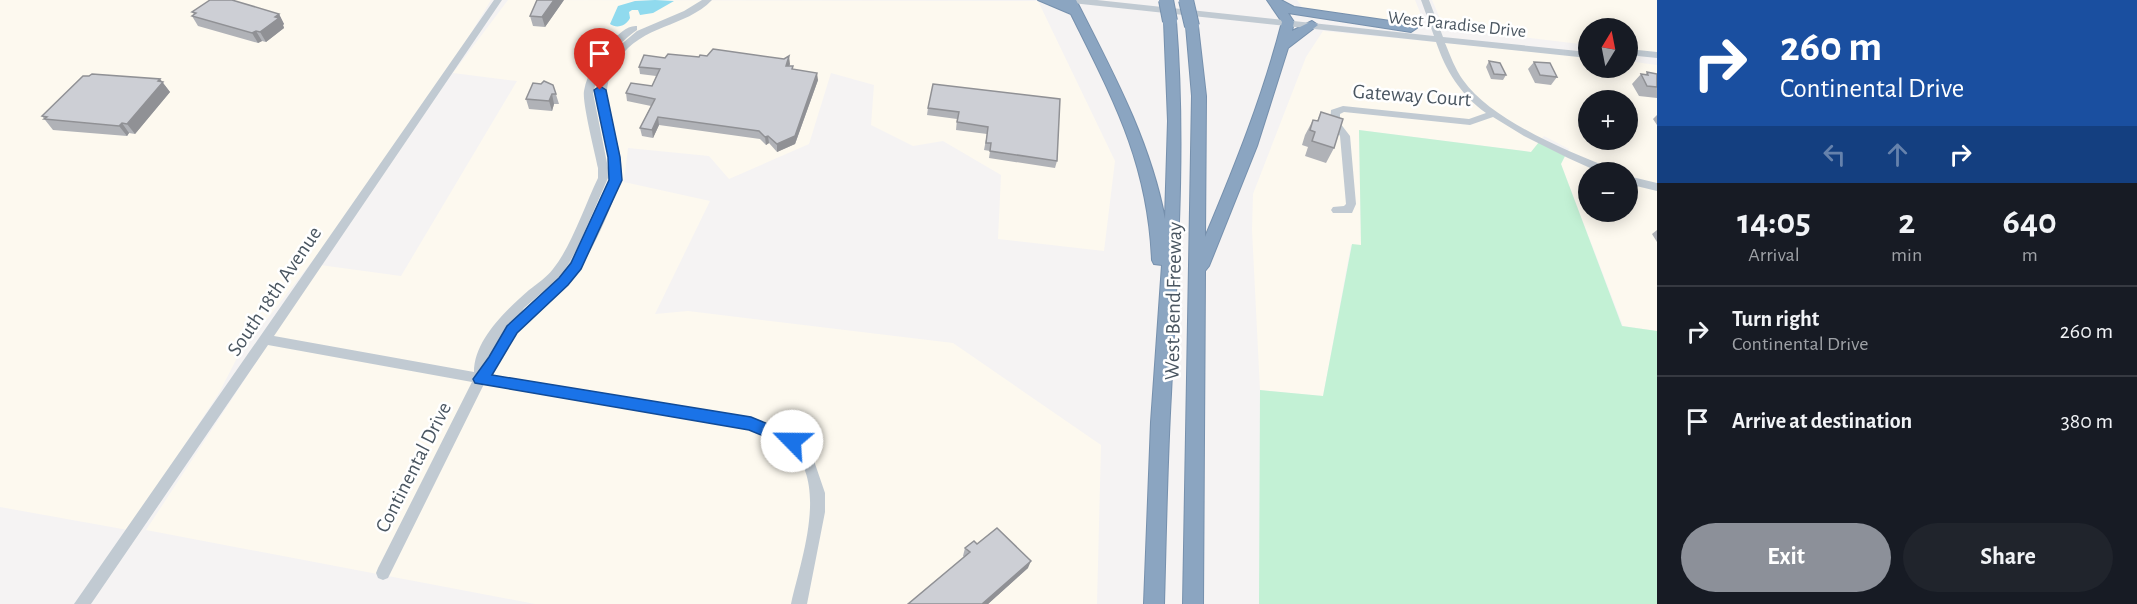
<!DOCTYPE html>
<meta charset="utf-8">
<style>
body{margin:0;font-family:"Alegreya Sans",sans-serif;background:#20242c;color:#f1f3f6;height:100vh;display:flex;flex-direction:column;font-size:22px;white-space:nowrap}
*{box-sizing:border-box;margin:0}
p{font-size:20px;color:#9ea1a6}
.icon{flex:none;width:33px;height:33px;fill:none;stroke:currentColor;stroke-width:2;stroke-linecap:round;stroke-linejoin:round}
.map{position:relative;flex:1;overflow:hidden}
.side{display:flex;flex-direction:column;background:#171b24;width:480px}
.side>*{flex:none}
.hud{background:#1a4fa0;color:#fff;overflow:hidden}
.needle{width:39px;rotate:10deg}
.buttons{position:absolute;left:1578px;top:18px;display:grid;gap:12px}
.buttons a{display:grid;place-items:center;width:60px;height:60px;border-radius:50%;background:#171b24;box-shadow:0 3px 15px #0003;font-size:30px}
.pin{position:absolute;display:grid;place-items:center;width:51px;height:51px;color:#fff;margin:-62px -26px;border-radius:50% 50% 50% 0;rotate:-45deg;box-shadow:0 0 6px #0007}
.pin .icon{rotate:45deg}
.me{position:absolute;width:66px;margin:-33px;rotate:293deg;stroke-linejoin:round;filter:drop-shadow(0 0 4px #0008)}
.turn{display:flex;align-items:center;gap:21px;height:126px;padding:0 24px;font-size:27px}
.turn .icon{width:78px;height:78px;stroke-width:2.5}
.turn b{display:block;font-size:42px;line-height:51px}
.lanes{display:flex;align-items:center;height:57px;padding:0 24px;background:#0003;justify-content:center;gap:30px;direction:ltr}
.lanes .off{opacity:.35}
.eta{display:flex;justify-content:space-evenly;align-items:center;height:102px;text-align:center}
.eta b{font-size:36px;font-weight:700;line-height:42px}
.cta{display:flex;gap:12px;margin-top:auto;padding:12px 24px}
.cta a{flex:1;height:69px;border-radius:36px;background:#8c9099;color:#fff;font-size:24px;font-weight:700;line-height:69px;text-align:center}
.cta a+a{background:#20242c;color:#f1f3f6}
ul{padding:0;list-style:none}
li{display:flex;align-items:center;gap:18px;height:90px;padding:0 24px;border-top:2px solid #363941}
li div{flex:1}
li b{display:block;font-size:22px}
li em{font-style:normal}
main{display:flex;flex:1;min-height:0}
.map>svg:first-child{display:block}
</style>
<main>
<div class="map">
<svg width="1657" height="604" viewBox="0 0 1657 604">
<rect width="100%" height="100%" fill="#f5f3f3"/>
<path fill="#fdf9ef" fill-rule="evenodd" d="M0,0h491l-28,46 -136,196 -90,116 -18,35 -91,137 -128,-23z
M508,0l530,1 77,160 -11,90 -106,-12 3,-64 -58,-34 -30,5 -42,-21 3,-40 -43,-12 -22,71 -80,35 -20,-23 -81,-8 -4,34 86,19 -55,113 33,-3 265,32 148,102 -4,159h-562l-389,-74 174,-265 81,11 116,-195 -64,-8z
M1297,0h118l8,20 -4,5h-5l-109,-14z
M1432,0h225v53l-29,-3v-22h-40v17l-134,-16 -12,-6z
M1323,31l265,26v11h40v-7l29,4v266l-34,-5 -62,-162 8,-15 -25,-13 -13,16 -172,-22 2,116 -10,-1 -28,151 -63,-6 -8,-160 1,-36 53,-137zM1588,100h40v40h-40zM1588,172h40v40h-40z"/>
<path fill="#c3f1d5" d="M1359,130l172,22 8,-10 26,14 -4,8 61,162 35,5v273h-398l1,-214 63,6 29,-152 9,1z"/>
<path fill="#90daee" d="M655,0l19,1 -21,12 -13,2 -2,-5h-6l-3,2 1,6c-4,8 -13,11 -20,6l8,-18 17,-5z"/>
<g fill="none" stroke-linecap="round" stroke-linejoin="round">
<g stroke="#7690ad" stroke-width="2">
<path id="highway" d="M1038,0h38c36,71 74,140 89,219l3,-98 -4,-100 6,-4 6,4c10,125 1,248 -5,373 -4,70 -5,140 -7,210h-20l7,-182 11,-157 -8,-1 -2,-4c-4,-98 -39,-161 -81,-246z
M1267,0h14l13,7 117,17 6,4 -6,4 -123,-19 6,9 -2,9 20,-10 6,4 -30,23 -31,98 -48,120 -4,5 -2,333h-20l9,-508 -6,-70 6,-4 6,4 8,70 -1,141c30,-71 58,-141 77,-215z"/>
</g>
<path fill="#c1cad2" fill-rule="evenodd" d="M494,0h8l-228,336 200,36c0,-32 32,-62 55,-82 8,-6 18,-13 24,-21 18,-22 32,-64 45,-91v-10c-3,-15 -16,-66 -14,-77 3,-18 15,-36 27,-49 7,-7 16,-17 26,-16v4c-23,16 -36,36 -44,63l15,75v10l-31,71 -15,26 24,-40 24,-56 -1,-20 -12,-61 3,-24 7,-12 11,-15 19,-16 47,-20 18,-11h10c-27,28 -70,24 -94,60 -31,45 14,84 1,124 -11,32 -26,67 -46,94 -14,19 -35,30 -50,47 -14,15 -22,33 -33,50l261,43 46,19 15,18 13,38v19l-18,92h-16c10,-45 39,-123 -3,-158 -9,-8 -27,-12 -38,-16l-266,-46 -96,194 -5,2 -5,-2 -2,-5 2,-5 94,-186 -204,-37 -177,259h-17zM560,277l-38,34 2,-3z
M1068,0h29l337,36 -13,-36h8l14,37 145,15v6l-143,-15c5,12 10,26 18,37 28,40 104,71 149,89l1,3h-14l-31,-14 -44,-22 -31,-19 -23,8 -126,-13 -4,2v9l10,13 6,68 -4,9h-19l-2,-3 2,-3 11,-1 2,-2 -6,-68 -10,-13 1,-13 12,-4 126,13 17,-6c-26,-19 -40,-42 -50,-71l-364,-39z
M1628,49l29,3v6l-29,-3z
M1628,176l29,7v8l-29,-7z"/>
<use href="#highway" fill="#8ba5c1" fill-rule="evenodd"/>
<g stroke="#7690ad" stroke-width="16" stroke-linecap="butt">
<path id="highway-bridge" d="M1166,0l4,21
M1186,0l6,26"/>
</g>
<use href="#highway-bridge" stroke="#8ba5c1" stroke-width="14"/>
</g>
<path fill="#b0b2b7" d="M564,0l-19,27 -12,-1 -3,-10z
M192,12l87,2 5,10 -1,1 1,3 -18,14 -4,-1 -4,2 -60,-17 -6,-10 2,-2z
M699,57l91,7 -1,2 4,4 25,10 -23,64 -18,8 -8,-9 -3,2 -6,-6 -101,-14 -6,13 -11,-2 -2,-8 11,-22 -24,-5 -1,-8 26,-7 4,-10 -16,-2 -1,-7 26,-9z
M1489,61l17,14 -3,5 -12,-1 -5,-12z
M1534,62l23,15 -6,8 -16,-2 -7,-14z
M1647,72l10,2v24l-18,-2 -7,-12 9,-10h5z
M160,79l10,13 -35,42 -6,-1 -2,3 -74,-6 -11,-14z
M541,84l12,1 6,19h-5l-2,7 -23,-2 -3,-10z
M1060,99l-3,62 -2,7 -66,-10 1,-7 -6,-1 3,-16 -31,-4 1,-11 -30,-4 1,-7z
M1321,112l13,36 -8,15 -21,-7 3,-9 -6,-2 3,-10 8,-15 4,1z
M1657,115v10l-4,-6z
M1657,230v12l-5,-8z
M977,544l51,24 -40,36h-80l56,-47 -1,-1 2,-8z"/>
<path fill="#909195" d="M554,0h10l-19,27 -3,-10z
M279,14l5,10 -1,1 1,3 -18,14 -6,-10z
M256,31l6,10 -4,2 -6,-10z
M789,56l1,8 -4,9v-7z
M817,73l1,7 -23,64 -18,8v-8z
M160,79l10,13 -35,42 -8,-10z
M552,94l2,10 -2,7 -3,-10z
M658,117l1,8 -6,13 -1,-8z
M122,123l7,10 -2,3 -8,-10z
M768,136l1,7 -3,2 -1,-8z
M1031,561l-3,7 -40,36h-6z"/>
<path fill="#cdcfd5" stroke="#909195" stroke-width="1.5" d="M210,0h22l47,14 -4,3 4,1 -19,14 -4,-1 -4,2 -60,-17 4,-3 -4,-1z
M537,0h17l-12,17 -12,-1z
M713,49l71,10 5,-3 -3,10h7l-1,3 25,4 -22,63 -18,8 -9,-8 -3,1 -6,-6 -101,-14 -6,13 -12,-2 15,-29 -29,-6 5,-10 21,3 8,-17 -21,-2 5,-12 21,3 3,-4 31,3 1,-2 7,1z
M1489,61l11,2 6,12 -12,-1z
M1534,62l16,1 7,14 -17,-2z
M1647,72l10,2v13l-10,-1 -6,-12 7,1z
M92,74l68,5 -2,2 5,1 -36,42 -5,-1 -3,3 -75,-7 3,-2 -5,-1 41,-40h6z
M544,81l9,4 3,9h-4l-3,7 -23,-2 7,-16 8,1z
M933,84l127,15 -3,62 -67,-10 1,-8h-5l2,-16 -31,-5 2,-10 -31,-4z
M1321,112l22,7 -9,29 -22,-7 3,-9 -5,-2 3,-10 5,1z
M997,528l34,33 -49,43h-74l62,-52 -5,-4 9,-7 3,3z"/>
<path fill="#1a73e8" stroke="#114b97" stroke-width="1.5" d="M600,86l6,4 14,67 2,23 -41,89 -13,16 -51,48 -25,42 259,42 46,19 3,5 -3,5 -5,2 -43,-18 -274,-47 -2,-4 16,-22 18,-31 52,-48 12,-15 38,-83 -1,-23 -14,-67z"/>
<g text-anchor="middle" stroke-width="5" stroke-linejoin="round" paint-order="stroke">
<g font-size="18" fill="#4a5661" stroke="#fff">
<text transform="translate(1457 24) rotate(6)" y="6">West Paradise Drive</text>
</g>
<g font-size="21" fill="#4a5661" stroke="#fff">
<text transform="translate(1412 95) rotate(4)" y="7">Gateway Court</text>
<text transform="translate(274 291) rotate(-56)" y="7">South 18th Avenue</text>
<text transform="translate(1173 301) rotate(-89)" y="7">West Bend Freeway</text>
<text transform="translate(413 467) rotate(-63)" y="7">Continental Drive</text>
</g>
</g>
</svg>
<div class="buttons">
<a><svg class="needle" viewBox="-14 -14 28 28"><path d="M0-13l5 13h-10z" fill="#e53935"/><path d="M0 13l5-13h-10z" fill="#9ea1a6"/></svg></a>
<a>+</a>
<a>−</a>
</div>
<div class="pin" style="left:600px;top:90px;background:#d93025"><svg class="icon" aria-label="arrive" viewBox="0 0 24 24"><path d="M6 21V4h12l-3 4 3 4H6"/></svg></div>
<svg class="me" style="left:792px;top:441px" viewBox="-20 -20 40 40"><circle r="19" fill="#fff"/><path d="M0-13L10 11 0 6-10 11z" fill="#1a73e8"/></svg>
</div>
<section class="side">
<div class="hud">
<div class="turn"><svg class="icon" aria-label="right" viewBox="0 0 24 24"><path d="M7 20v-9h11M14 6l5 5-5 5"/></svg><div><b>260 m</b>Continental Drive</div></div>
<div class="lanes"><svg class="icon off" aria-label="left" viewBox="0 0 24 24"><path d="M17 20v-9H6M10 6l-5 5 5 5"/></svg><svg class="icon off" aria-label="ahead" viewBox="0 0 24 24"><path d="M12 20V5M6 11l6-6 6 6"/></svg><svg class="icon" aria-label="right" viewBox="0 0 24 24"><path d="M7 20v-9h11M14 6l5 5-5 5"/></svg></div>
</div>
<div class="eta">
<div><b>14:05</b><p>Arrival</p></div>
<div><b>2</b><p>min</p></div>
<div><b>640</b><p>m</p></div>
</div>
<ul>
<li><svg class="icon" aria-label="right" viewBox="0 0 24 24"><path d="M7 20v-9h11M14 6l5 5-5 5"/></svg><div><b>Turn right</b><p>Continental Drive</p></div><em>260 m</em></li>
<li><svg class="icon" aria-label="arrive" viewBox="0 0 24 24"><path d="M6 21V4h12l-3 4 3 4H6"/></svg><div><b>Arrive at destination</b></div><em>380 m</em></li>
</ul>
<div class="cta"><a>Exit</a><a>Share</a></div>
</section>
</main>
